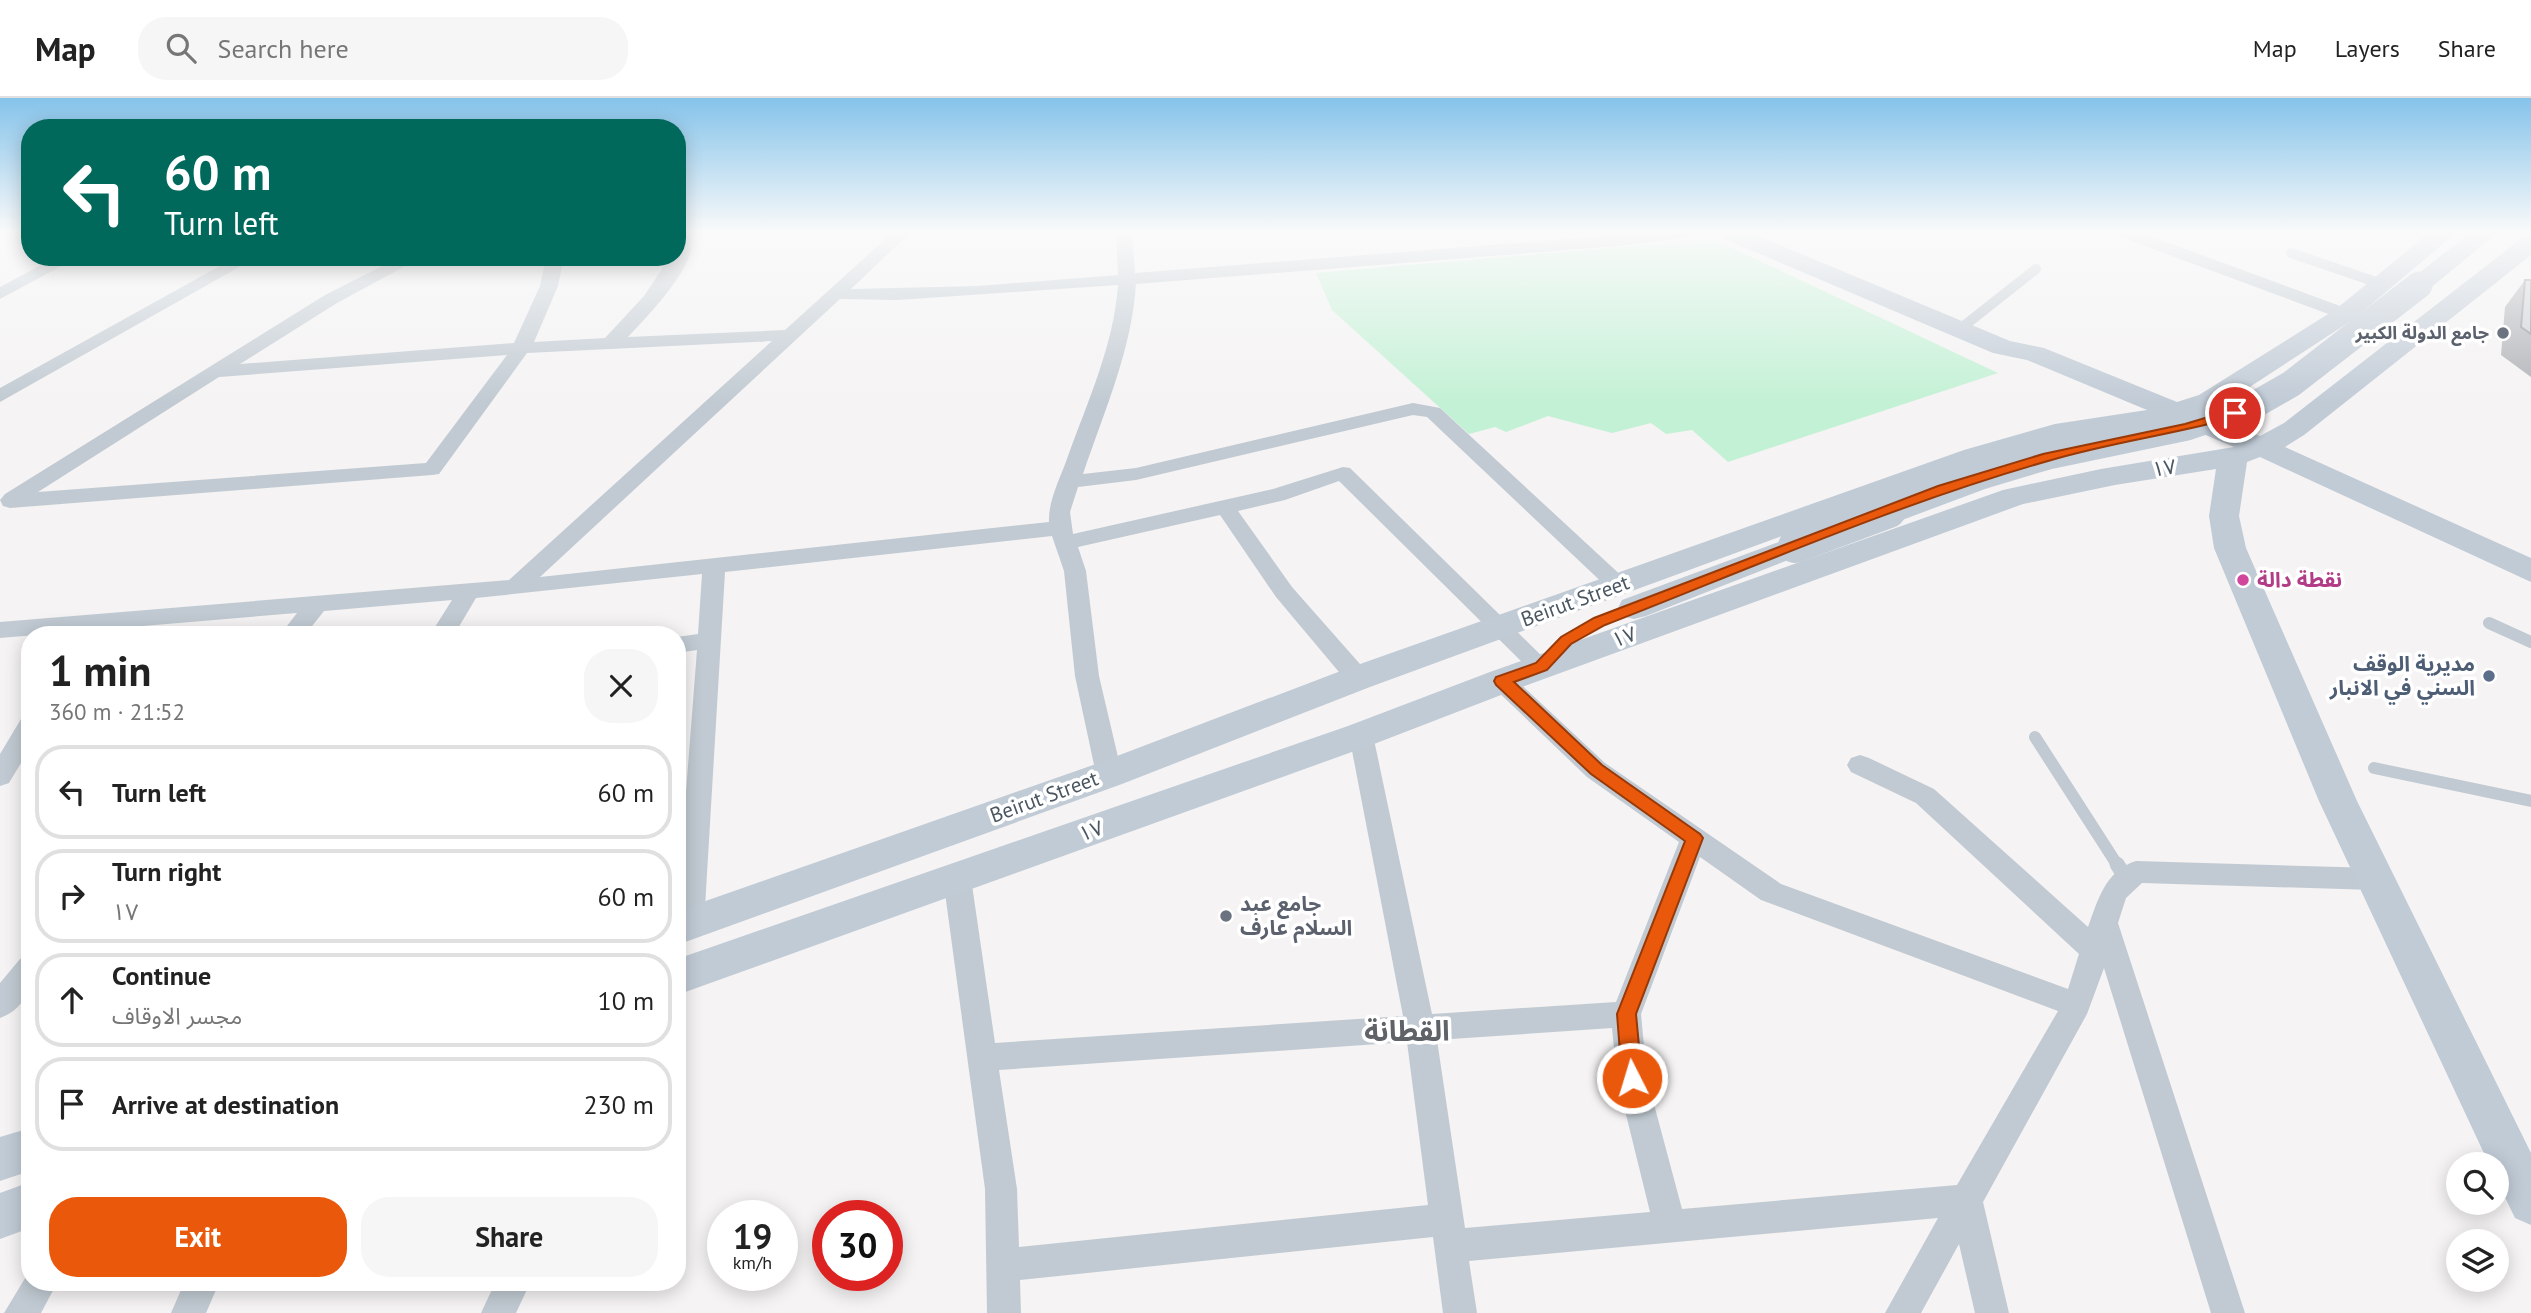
<!DOCTYPE html>
<meta charset="utf-8">
<style>
body{margin:0;font-family:"PT Sans","Noto Sans Arabic",sans-serif;background:#f6f6f6;color:#222;height:100vh;display:flex;flex-direction:column;font-size:26px;white-space:nowrap}
*{box-sizing:border-box;margin:0}
p{font-size:23px;color:#767676}
.icon{flex:none;width:38px;height:38px;fill:none;stroke:currentColor;stroke-width:2;stroke-linecap:round;stroke-linejoin:round}
.map{position:relative;flex:1;overflow:hidden}
.sheet{position:absolute;left:21px;top:528px;width:665px;height:665px;display:flex;flex-direction:column;background:#fff;border-radius:28px;box-shadow:0 4px 18px #0003}
.sheet>*{flex:none}
.top-card{position:absolute;left:21px;top:21px;width:665px;height:147px;border-radius:28px;box-shadow:0 4px 18px #0003;background:#00695c;color:#fff;overflow:hidden}
.buttons{position:absolute;left:2446px;top:1054px;display:grid;gap:14px}
.buttons a{display:grid;place-items:center;width:63px;height:63px;border-radius:50%;background:#fff;box-shadow:0 4px 18px #0003;font-size:35px}
.speed{position:absolute;left:707px;top:1102px;display:flex;gap:14px;font-size:35px;font-weight:700;text-align:center}
.speed>*{display:grid;place-content:center;width:91px;height:91px;border-radius:50%;background:#fff;box-shadow:0 4px 18px #0003;line-height:1}
.speed small{font-size:18px;font-weight:400}
.speed .limit{border:10px solid #d22;background:#fff;color:#111}
.pin{position:absolute;display:grid;place-items:center;width:60px;height:60px;color:#fff;margin:-30px;border:4px solid #fff;border-radius:50%;box-shadow:0 2px 7px #0007}
.me{position:absolute;width:77px;margin:-38px;rotate:355deg;stroke-linejoin:round;filter:drop-shadow(0 0 5px #0008)}
.turn{display:flex;align-items:center;gap:24px;height:147px;padding:0 28px;font-size:32px}
.turn .icon{width:91px;height:91px;stroke-width:2.5}
.turn b{display:block;font-size:49px;line-height:60px}
.round{display:grid;place-items:center;flex:none;width:74px;height:74px;border-radius:28px;background:#f6f6f6}
.head{display:flex;align-items:center;justify-content:space-between;height:119px;padding:0 28px}
h1{font-size:42px;font-weight:800;line-height:52px}
.cta{display:flex;gap:14px;margin-top:auto;padding:14px 28px}
.cta a{flex:1;height:80px;border-radius:28px;background:#ea580c;color:#fff;font-size:28px;font-weight:800;line-height:80px;text-align:center}
.cta a+a{background:#f6f6f6;color:#222}
ul{padding:0;list-style:none}
li{display:flex;align-items:center;gap:21px;height:94px;margin:0 14px 10px;padding:0 14px;border:4px solid #e0e0e0;border-radius:28px}
li div{flex:1}
li b{display:block;font-size:26px}
li em{font-style:normal}
header{display:flex;align-items:center;gap:42px;box-sizing:border-box;height:98px;padding:0 35px;background:#fff;border-bottom:2px solid #e0e0e0}
header strong{font-size:33px}
nav{display:flex;gap:38px;margin-inline-start:auto;font-size:24px}
.search{width:490px;height:63px;background:#f6f6f6;display:flex;align-items:center;gap:18px;box-sizing:border-box;padding:0 24px;border-radius:28px;color:#767676;font-size:26px}
.map>svg:first-child{display:block}
</style>
<header>
<strong>Map</strong>
<div class="search"><svg class="icon" aria-label="search" viewBox="0 0 24 24"><circle cx="10" cy="10" r="6"/><path d="M15 15l6 6"/></svg>Search here</div>
<nav><a>Map</a><a>Layers</a><a>Share</a></nav>
</header>
<div class="map">
<svg width="2531" height="1215" viewBox="0 0 2531 1215">
<rect width="100%" height="100%" fill="#f5f3f3"/>
<path fill="#c3f1d5" d="M1713,141l285,134 -270,89 -36,-32 -26,4 -15,-11 -39,10 -64,-17 -42,16 -11,-5 -26,7 -137,-124 -16,-37z"/>
<g fill="none" stroke-linecap="round" stroke-linejoin="round">
<path stroke="#c1cad2" stroke-width="10" d="M2291,155l91,31
M1960,231l76,-60"/>
<path stroke="#c1cad2" stroke-width="12" d="M2489,525l42,19
M2035,639l83,129
M2374,670l157,33"/>
<path stroke="#c1cad2" stroke-width="15" d="M2117,766l10,16"/>
<path fill="#c1cad2" fill-rule="evenodd" d="M677,135h11c2,5 4,11 3,17 -6,27 -44,67 -63,87l157,-7 107,-97h18l-59,56 126,-3 141,-11 -2,-42h16l3,40 510,-40h48l-8,5 -65,8 -484,38c-4,65 -32,128 -53,190l53,-6 277,-65 27,5 186,172 3,5 -3,5 -8,3 -8,-3 -183,-173 -14,-2 -277,65 -58,7 -8,25 3,22 200,-45 70,-22 7,1 203,199 -4,6 -8,3 -8,-3 -194,-192 -54,19 -47,11 54,76 75,85 3,6 -3,6 -9,3 -9,-3 -73,-87 -56,-82 -142,32 8,24 13,105 23,98 -4,7 -9,3 -9,-3 -4,-7 -21,-98 -11,-105 -12,-35 -327,36 -21,352 -4,8 -10,4 -10,-4 -3,-5v-20l20,-257 -20,3v-16l21,-3 4,-60 -226,24 -22,37h-24l22,-35 -128,11 -19,24h-25l17,-22 -297,25v-16l509,-42 263,-239 -245,12 -88,121 -7,1 -422,33 -7,-2 -3,-6 5,-6 320,-199 75,-38h22l-85,46 -97,61 274,-21 26,-57 6,-29h18l-6,29 -24,56 71,-4 39,-42 26,-39h7zM1118,187c-4,59 -30,116 -50,171 -7,21 -20,44 -19,66l-509,55 300,-278 58,1zM507,257l-81,108 -388,29 181,-115z
M2119,135h23l209,77 3,4 -3,4h-12l-218,-81z
M56,159h22l-78,42v-12z
M236,159h21l-257,145v-14z
M1502,574l9,3 94,88 176,121 287,105 11,-35 -163,-151 -65,-31 -4,-7 4,-7 9,-3 9,3 65,31 154,138c10,-27 17,-56 48,-66l239,7 10,3 4,8 -4,8 -10,3 -233,-7 -16,15 -8,25 127,390h-34l-107,-345 -17,46 -104,188 26,111h-34l-16,-69 -38,69h-36l53,-95 -469,43 8,52h-34l-10,-76 -413,43 1,33h-34l-2,-124 -42,-311 4,-8 10,-3 10,3 4,8 24,165 408,-27 -54,-281 3,-7 9,-2 9,2 3,7 59,279 184,-12 63,-160 -92,-65 -94,-90 -3,-6 3,-6zM1700,759l61,43 297,111 -101,174 -275,24 -35,-131 -6,-64zM1612,930l5,50 33,134 -185,16 -28,-188zM1407,944l21,163 -409,42 -2,-58 -18,-119z
M30,619v31l-21,35 -9,3v-32l21,-35z
M30,858c0,27 0,51 -30,62v-35l20,-24z
M30,1172v13h27l-16,30h-37z
M184,1185h35l-13,30h-35z
M495,1185h35l-14,30h-35z"/>
<path fill="#c1cbd6" fill-rule="evenodd" d="M1719,135h32l259,108 34,7 133,54 22,-7 137,-86 93,-76h27l-102,86 -135,88 -17,6 58,23 24,-13 238,-185 9,-2v19l-227,180 -19,12 246,111v24l-271,-125 -13,5 -8,54 7,32 111,253 174,352v72l-16,-7 -18,-37v-17h-8l-170,-363 -105,-253 -5,-32 7,-47 -101,16 -92,19 -509,186 -140,54 -697,251v-36l671,-233 142,-54 513,-182 98,-21 133,-22 -59,-25 -117,19 -74,21 -614,225 -248,97 -445,161v-34l419,-147 250,-95 618,-219 91,-26 92,-14 -120,-50 -34,-7 -271,-115z
M2470,135h27l-69,57 -9,3 -9,-3 -4,-5 4,-5z
M1795,438l11,3 5,7 -5,7 -160,63 -12,3 -12,-3 -4,-8 4,-8z
M30,1030v43l-30,10v-44z
M30,1084v46l-30,11v-46z"/>
<path stroke="#c1cbd6" stroke-width="27" d="M1885,414l96,-36 67,-20 139,-29 69,-23 35,-20 128,-99"/>
<path stroke="#c1cbd6" stroke-width="34" d="M1795,448l94,-35"/>
</g>
<path fill="#b0b2b7" d="M2525,182h6v97l-30,-22 4,-48z"/>
<path fill="#cdcfd5" stroke="#909195" stroke-width="2" d="M2525,182h6v54l-10,-7z"/>
<linearGradient id="sky" x2="0" y2="1"><stop stop-color="#85c3ea"/><stop offset="0.44" stop-color="#fafafa"/><stop offset="1" stop-color="#fafafa" stop-opacity="0"/></linearGradient>
<rect width="2531" height="305" fill="url(#sky)"/>
<path fill="#ea580c" stroke="#983908" stroke-width="2" d="M2235,311l5,1v6c-63,18 -129,26 -192,45 -151,43 -297,107 -443,164l-34,19 -24,26 -33,12 88,83 98,69 3,4 -67,176 6,64 -3,7 -7,2 -7,-2 -3,-7 -5,-64 68,-173 -94,-67 -95,-89 -2,-4 2,-4 40,-14 25,-26 33,-19 344,-132 105,-32 142,-30z"/>
<g fill="#6b7280" stroke="#fff" stroke-width="2.5">
<circle cx="2503" cy="235" r="7"/>
<circle cx="1226" cy="818" r="7"/>
</g>
<circle fill="#d1479c" stroke="#fff" stroke-width="2.5" cx="2243" cy="482" r="7"/>
<circle fill="#5c6f8a" stroke="#fff" stroke-width="2.5" cx="2489" cy="578" r="7"/>
<g text-anchor="middle" stroke-width="7" stroke-linejoin="round" paint-order="stroke">
<g font-size="18" font-weight="bold" fill="#5b616d" stroke="#fff" text-anchor="end">
<text x="2489" y="241">جامع الدولة الكبير</text>
</g>
<g font-size="21" fill="#4a5661" stroke="#fff">
<text transform="translate(2164 370) rotate(-9)" y="7">١٧</text>
<text transform="translate(1575 503) rotate(-20)" y="7">Beirut Street</text>
<text transform="translate(1624 539) rotate(-20)" y="7">١٧</text>
<text transform="translate(1044 699) rotate(-20)" y="7">Beirut Street</text>
<text transform="translate(1091 733) rotate(-20)" y="7">١٧</text>
</g>
<g font-size="21" font-weight="bold" fill="#b23c85" stroke="#fff" text-anchor="start">
<text x="2257" y="489">نقطة دالة</text>
</g>
<g font-size="21" font-weight="bold" fill="#4e5e75" stroke="#fff" text-anchor="end">
<text x="2475" y="573">مديرية الوقف<tspan x="2475" dy="24">السني في الانبار</tspan></text>
</g>
<g font-size="21" font-weight="bold" fill="#5b616d" stroke="#fff" text-anchor="start">
<text x="1240" y="813">جامع عبد<tspan x="1240" dy="24">السلام عارف</tspan></text>
</g>
<g font-size="28" font-weight="bold" fill="#5f6368" stroke="#fff">
<text x="1407" y="943">القطانة</text>
</g>
</g>
</svg>
<div class="buttons">
<a><svg class="icon" aria-label="search" viewBox="0 0 24 24"><circle cx="10" cy="10" r="6"/><path d="M15 15l6 6"/></svg></a>
<a><svg class="icon" aria-label="layers" viewBox="0 0 24 24"><path d="M12 4l9 5-9 5-9-5zM3 14l9 5 9-5"/></svg></a>
</div>
<div class="speed"><div>19<small>km/h</small></div><div class="limit">30</div></div>
<div class="pin" style="left:2235px;top:315px;background:#d93025"><svg class="icon" aria-label="arrive" viewBox="0 0 24 24"><path d="M6 21V4h12l-3 4 3 4H6"/></svg></div>
<svg class="me" style="left:1632px;top:980px" viewBox="-20 -20 40 40"><circle r="17" fill="#ea580c" stroke="#fff" stroke-width="3"/><path d="M0-11L8 9 0 5-8 9z" fill="#fff"/></svg>
<div class="top-card">
<div class="turn"><svg class="icon" aria-label="left" viewBox="0 0 24 24"><path d="M17 20v-9H6M10 6l-5 5 5 5"/></svg><div><b>60 m</b>Turn left</div></div>
</div>
<section class="sheet">
<div class="head"><div><h1>1 min</h1><p>360 m · 21:52</p></div><a class="round"><svg class="icon" aria-label="close" viewBox="0 0 24 24"><path d="M6 6l12 12M18 6L6 18"/></svg></a></div>
<ul>
<li><svg class="icon" aria-label="left" viewBox="0 0 24 24"><path d="M17 20v-9H6M10 6l-5 5 5 5"/></svg><div><b>Turn left</b></div><em>60 m</em></li>
<li><svg class="icon" aria-label="right" viewBox="0 0 24 24"><path d="M7 20v-9h11M14 6l5 5-5 5"/></svg><div><b>Turn right</b><p>١٧</p></div><em>60 m</em></li>
<li><svg class="icon" aria-label="ahead" viewBox="0 0 24 24"><path d="M12 20V5M6 11l6-6 6 6"/></svg><div><b>Continue</b><p>مجسر الاوقاف</p></div><em>10 m</em></li>
<li><svg class="icon" aria-label="arrive" viewBox="0 0 24 24"><path d="M6 21V4h12l-3 4 3 4H6"/></svg><div><b>Arrive at destination</b></div><em>230 m</em></li>
</ul>
<div class="cta"><a>Exit</a><a>Share</a></div>
</section>
</div>
